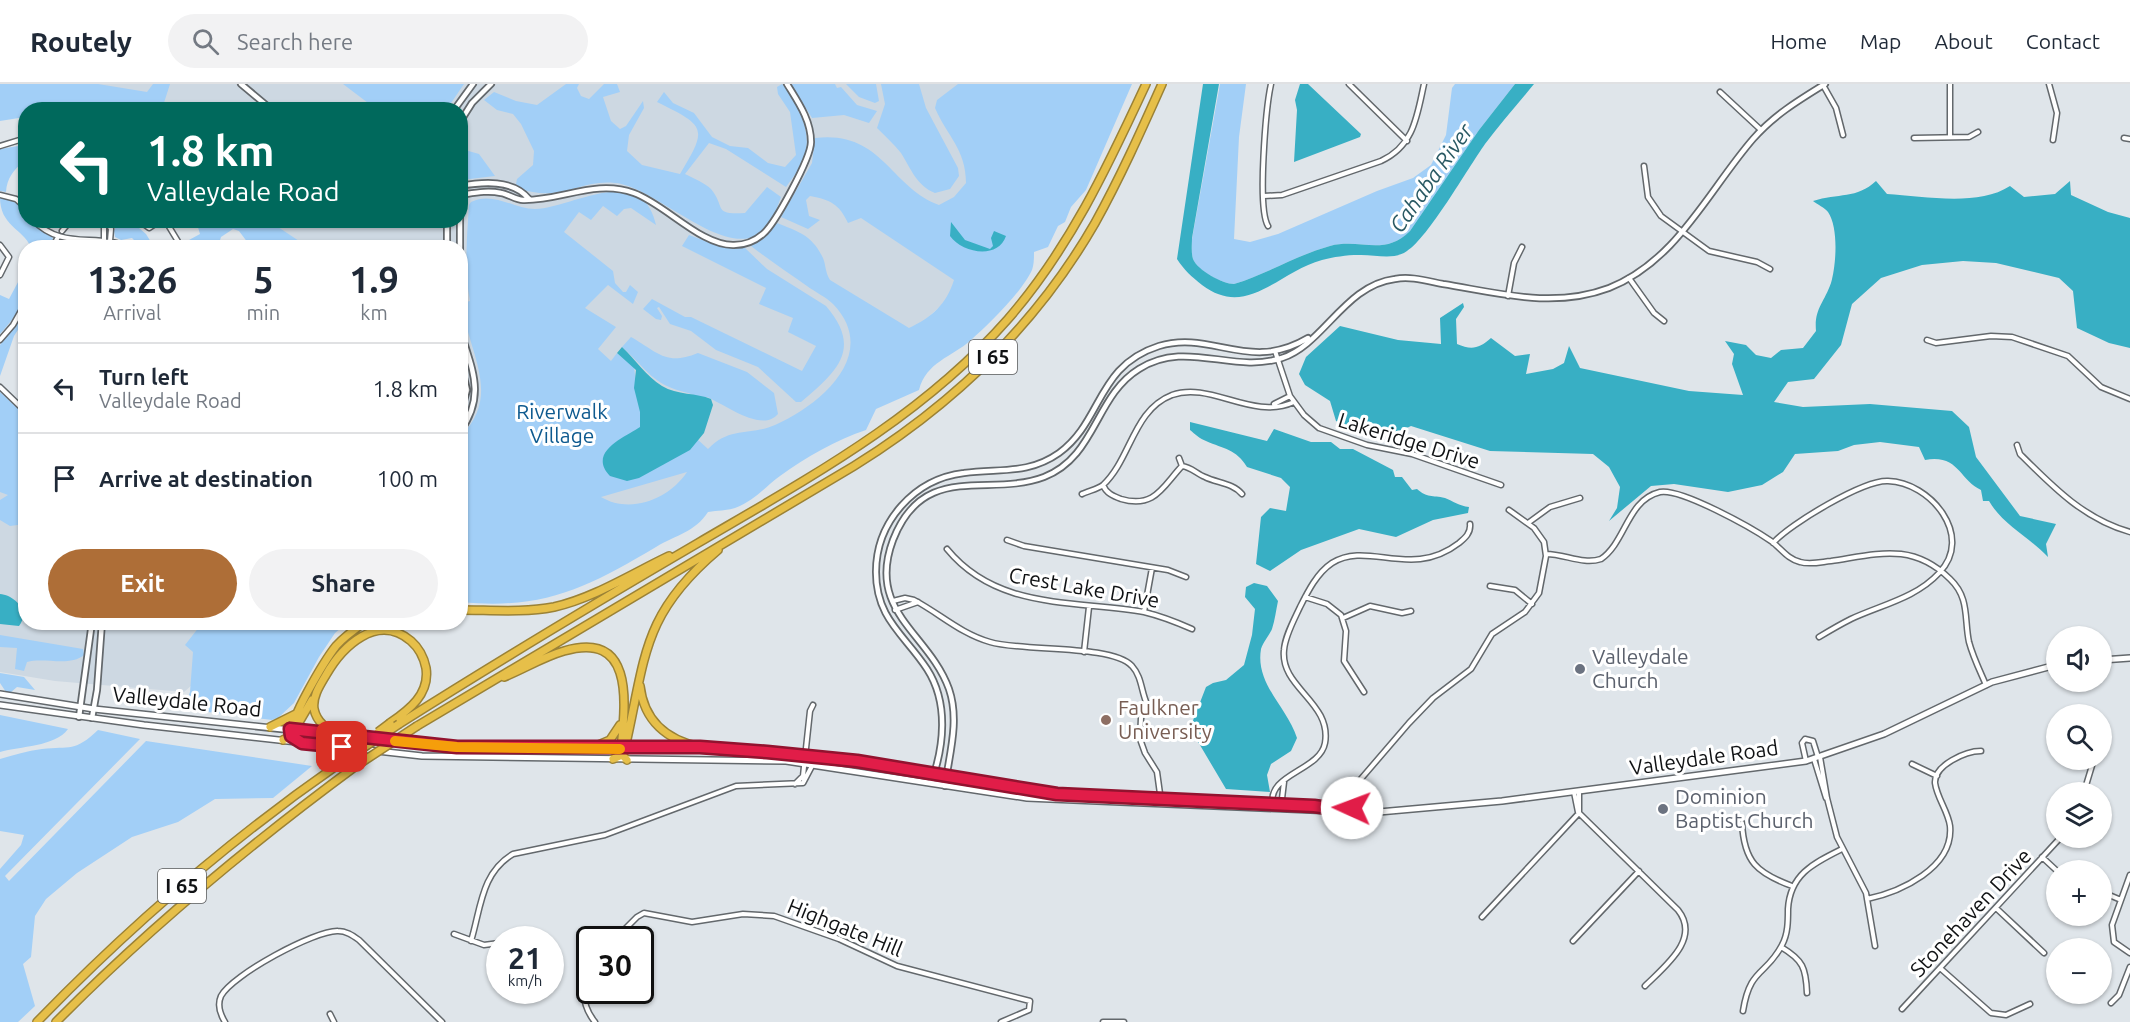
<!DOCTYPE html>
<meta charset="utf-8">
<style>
body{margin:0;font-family:Ubuntu,sans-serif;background:#f2f2f3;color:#1f2937;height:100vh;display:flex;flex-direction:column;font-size:22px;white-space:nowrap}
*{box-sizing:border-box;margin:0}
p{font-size:20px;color:#747a83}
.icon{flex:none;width:33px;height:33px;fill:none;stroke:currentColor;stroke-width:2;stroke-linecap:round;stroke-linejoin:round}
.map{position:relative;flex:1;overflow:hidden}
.sheet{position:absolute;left:18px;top:156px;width:450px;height:390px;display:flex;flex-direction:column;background:#fff;border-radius:24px;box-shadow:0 2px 4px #0004}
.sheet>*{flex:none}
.guide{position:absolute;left:18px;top:18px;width:450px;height:126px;border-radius:24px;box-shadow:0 2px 4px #0004;background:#00695c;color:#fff;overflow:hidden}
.fabs{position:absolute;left:2046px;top:542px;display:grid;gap:12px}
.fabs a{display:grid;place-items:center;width:66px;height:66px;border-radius:50%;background:#fff;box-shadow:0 2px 4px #0004;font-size:30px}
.speed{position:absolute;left:486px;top:842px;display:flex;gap:12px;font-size:30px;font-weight:700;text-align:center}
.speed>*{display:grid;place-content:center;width:78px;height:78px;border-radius:50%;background:#fff;box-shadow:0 2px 4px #0004;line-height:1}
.speed small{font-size:15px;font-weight:400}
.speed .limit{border:3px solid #111;border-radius:9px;background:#fff;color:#111}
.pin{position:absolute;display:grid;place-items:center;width:51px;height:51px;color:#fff;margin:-26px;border-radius:12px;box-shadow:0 3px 9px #0006}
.me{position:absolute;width:66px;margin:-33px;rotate:272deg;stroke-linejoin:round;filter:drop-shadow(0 0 4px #0008)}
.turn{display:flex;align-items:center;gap:21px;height:126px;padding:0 30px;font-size:27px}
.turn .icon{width:78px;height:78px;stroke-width:2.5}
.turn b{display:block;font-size:42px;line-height:51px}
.eta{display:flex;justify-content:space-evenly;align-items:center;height:102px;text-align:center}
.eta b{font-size:36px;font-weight:700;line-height:42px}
.primary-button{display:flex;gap:12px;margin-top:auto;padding:12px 30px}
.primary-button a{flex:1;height:69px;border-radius:36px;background:#ae6e37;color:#fff;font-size:24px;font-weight:700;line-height:69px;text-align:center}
.primary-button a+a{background:#f2f2f3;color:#1f2937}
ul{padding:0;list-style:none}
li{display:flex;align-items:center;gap:18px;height:90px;padding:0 30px;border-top:2px solid #e0e1e3}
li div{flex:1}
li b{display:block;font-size:22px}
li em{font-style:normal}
header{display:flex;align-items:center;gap:36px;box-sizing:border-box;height:84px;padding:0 30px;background:#fff;border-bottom:2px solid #e0e1e3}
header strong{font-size:28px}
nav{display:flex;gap:33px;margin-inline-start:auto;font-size:21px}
.search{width:420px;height:54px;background:#f2f2f3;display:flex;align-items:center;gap:15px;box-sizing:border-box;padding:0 21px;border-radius:33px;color:#747a83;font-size:22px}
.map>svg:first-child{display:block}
</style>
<header>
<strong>Routely</strong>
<div class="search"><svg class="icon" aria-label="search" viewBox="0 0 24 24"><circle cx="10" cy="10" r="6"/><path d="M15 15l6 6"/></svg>Search here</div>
<nav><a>Home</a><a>Map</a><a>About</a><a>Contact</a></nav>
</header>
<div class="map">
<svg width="2130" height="938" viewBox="0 0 2130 938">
<rect width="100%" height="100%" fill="#dfe5ea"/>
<path fill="#cdd8e2" d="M50,0h992l-49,176 -242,213 -290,83 -1,-308 -176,-1 -29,-26 205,-1v-110l-326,-1z
M0,366h25l1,172 236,1 -78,69 -129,-11 -55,-9z"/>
<path fill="#a2cff7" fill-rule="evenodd" d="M0,0h98l49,8 6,-8h17l-8,25 -136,1 -1,7 -25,4z
M343,0h121l-17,25h-71z
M566,0h13l-2,4 4,8 8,3 15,-15h13l3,8 -17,5 8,24 9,8 6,-3 17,-25 1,7 -15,27 -2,16 15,14 38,9c28,-46 26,-48 -23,-72l7,-10 9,11 21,10 18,24 18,9 18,2 20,15 17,4 11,-12 -6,-43 -12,-18 -1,-7 5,-3c17,17 31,51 22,75 -4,11 -12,19 -18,28l-60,-38 -17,-6 -24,31c8,4 20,9 26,15 15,18 1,26 34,24l22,-26 14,10c-3,8 -6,18 -11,25 -33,53 -112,-36 -155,-39 -26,-3 -42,9 -63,10 -11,1 -22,-1 -32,-4l-4,-5 1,-5 16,-14 1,-14 -13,-27 -8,-10 -16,-4 -13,-10 10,-8 22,9 21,4z
M791,0h44l2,4 4,-1 16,18 20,6 -8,12 -25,-8 -32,3z
M846,0h30l3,17 -4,2 -16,-6z
M881,0h38l7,24 32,60 1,8 -9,13 -15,4c-18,-7 -24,-24 -34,-40 -7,-9 -16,-17 -24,-25l8,-24z
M958,0h174l-46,106 -15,17 -6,15 -7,4 -10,21 -14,5c0,5 0,13 -2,18 -10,22 -43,54 -61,70 -19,17 -45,22 -52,50l-43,19 -10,21c-30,10 -60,27 -86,46 -15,11 -26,25 -45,32 -9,3 -17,2 -27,4 -13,20 -32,23 -52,35 -69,41 -112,63 -195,55v-166c42,-42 6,-85 1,-133l8,-2c-6,-31 -3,-64 -1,-96l2,-3c22,-11 43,7 64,7 37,-1 107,-48 121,16l-25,-17 -7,1 -7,7 -14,-10 -12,14 -12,-8 -15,20 49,39 2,12 8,9h3l4,-7 8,7 -5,12 -25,-19 -23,23 31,19 -18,22 13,12 6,-8 17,14 2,16 72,66c22,-23 42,-13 67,-24 45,-20 106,-71 58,-121 -7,-7 -18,-12 -26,-18 -19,-13 -38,-26 -56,-40l17,-12 9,-11c22,9 35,12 46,35 3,7 2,14 7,22l79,48c23,-11 37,-23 45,-48l-93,-62 -13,5c-9,-19 -17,-23 -38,-27l-4,4 3,16 11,4 -12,9 -27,-12 31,-54 3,-25c67,-8 75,49 124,67l15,-8 12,-14c0,-34 -19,-47 -31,-75l2,-8zM687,388c-17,26 -56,43 -86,25z
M1220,0h26l-7,53 -5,102 16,3 28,-8 99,-43 36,-13 18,-13 15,-30 6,-47 3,-4h60l-36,46 -69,101c-26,26 -49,7 -80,15 -33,9 -63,28 -96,38 -11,0 -37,-13 -41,-25 -2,-6 -1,-15 -1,-20z
M460,57l5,9 14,4 16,22 -34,4z
M24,61l1,20 -2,-3c-10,9 -16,16 -17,30l-6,-1v-42z
M0,113l15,4 10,11 1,8 5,1 22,17 -4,9h-18c-9,-19 -31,-21 -31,-50z
M118,137h13l15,13 8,13h-13l-9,-9 -11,2 -6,-3 -1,-6z
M196,137h73l39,26h-57l-12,-16 -6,-2 -12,8 -3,10h-26l-3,-7 11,-6z
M689,151l30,11 26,2 22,21 59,37c38,44 9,67 -25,96h-5l-38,-35 -42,-17 -25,-19 -21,-7 -11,-17 -2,1 5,8 -1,4 -5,-1 -13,-10 9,-10 33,18h6l111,54 14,-25 -28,-14 5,-14 -34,-14 7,-16 -84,-42z
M25,185c1,31 -4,42 -25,65v-39l9,4z
M25,225v10l-11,17 -14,40v-31z
M631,253c28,16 35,29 67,16l49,19 27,21 4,21c-16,19 -52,-9 -71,-17 -8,1 -12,-2 -19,-4 -37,-9 -39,-22 -66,-46z
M0,308l25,23v109l-15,2 -10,-6v-20l8,-5 -8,-3z
M203,538h144v1l-12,10 -16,24 -25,46 -16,15 -6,2 -88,-11 6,-17 3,-40 -8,-7z
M0,551l83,14 1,6c-14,12 -40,2 -57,7l-3,9 -9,-2 2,-21 -17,-1z
M0,589l24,4 11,13 -18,-3 -7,6 -4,-1 -6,-9z
M0,631l68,14c-13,18 -48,17 -68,23z
M98,646l42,9 -135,137 4,5 137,-140 166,25 -39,32 -58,1 -37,23 -46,15 -55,36 -31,26 -11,17 -4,41 -8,7 12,42 -17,16h-18v-153l21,-24 3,-10 -24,-4v-72c14,-4 27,-8 42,-10 28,-3 33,3 56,-19z"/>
<path fill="#38afc4" d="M1203,0h16l-27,154c0,6 -1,15 1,21 4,11 30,25 41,25 33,-10 63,-29 96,-38 31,-8 54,11 80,-15l69,-101 36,-46h19c-16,20 -34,40 -49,60 -17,24 -57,94 -78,107 -14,10 -33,3 -49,4 -11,0 -25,2 -36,5 -44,12 -75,59 -120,25 -10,-8 -18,-15 -25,-26z
M1300,0h8l53,50 -1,3 -66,25 3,-52 -2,-10z
M1876,97l11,13c36,2 91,13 123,-8l14,11 31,-3 15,-13 1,14 37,17 22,6v130l-21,-5 -32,-15 -4,-37 -14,-13 -63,-15 -33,-2 -41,4 -41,13 -29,26 -11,41 -27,34 -26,3 -14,20 29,5 67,-3 82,7 17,16 7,30 44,59 36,8 -10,20 2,13c-19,-20 -46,-33 -59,-56h-6l-2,-11c-22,-10 -22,-36 -56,-30l-6,-13 -39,-5 -26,3 -16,6 -43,3 -12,18 -21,13 -34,7 -54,-8 -23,2 -42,35 8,-13 3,-21 -11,-20 -16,-13 -103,-3 -79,-25c-22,12 -53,5 -75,-5l-6,-20 -25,-16 -6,-11 7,-17 34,-31 58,14 43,4 -1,-26 23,-15 1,4 -8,12 1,25c14,6 22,5 34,-6l24,18 15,-2 -4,20 27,-5 11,-6 5,-17 11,22 109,23 54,4 -11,-31 2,-10 -9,-13 21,4 10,10 15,3 10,-8 22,-2 13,-17c-2,-22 8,-28 15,-48 5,-17 8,-55 -3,-71 -3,-4 -11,-8 -15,-11 25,-8 44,-2 63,-20z
M951,138l14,18 25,9 3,-3 -2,-8 3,-7 12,5c-8,24 -44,17 -56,0z
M622,263c14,13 24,29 40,39 15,9 35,7 49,13l2,6 -9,28 -14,17 -51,28 -12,3 -17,-5c-24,-25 18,-40 30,-49v-15l-6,-24 2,-18 -19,-17z
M1190,338l77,19 7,-12 37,13h20l9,7h13l40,21 2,7h7l10,13 5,-1c10,9 15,6 28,9 8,3 14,8 24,9l-1,6 -35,7 -37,17 -37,-8 -58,21 -31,21 -14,-7 5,-47 9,-9 16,3 4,-24 -9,-9 -34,-11c-11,-18 -23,-18 -41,-26 -6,-2 -11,-7 -16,-11z
M1254,499l13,3 11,15c-2,9 -3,19 -6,28 -3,7 -9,13 -11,20 -6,35 26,58 36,89l-6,13 -20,13 -4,11 3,17 -44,-3 -32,-54 -2,-12 14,-36 7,-4 13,-3 18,-15 8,-30 3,-26 -10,-12 1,-10z
M0,510c14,1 31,17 19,32l-19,-2z"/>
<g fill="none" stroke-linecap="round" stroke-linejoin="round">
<g stroke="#63686c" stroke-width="7">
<path id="minor" d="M1349,0l58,57
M1950,0v53
M2049,0l8,29 -4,27
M1823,1l13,23 7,27
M1720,8l41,38
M1914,54l55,-1 9,-5
M2124,54l6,1
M0,62l26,-8
M1644,82l4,31 13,19 48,35 48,11 13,7
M0,111l16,4 10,9
M1264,112l18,-1 99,-34c33,-15 36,-45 43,-77
M33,136c30,31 64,12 97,28
M104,136v20
M106,136l5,9 -1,12
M138,136l11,8 12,-8
M165,136l17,28
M1268,142c-11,-18 -2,-119 3,-142
M62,147l9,-11
M0,161l9,12 -9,18
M220,162l1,2
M52,164l6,-11
M1629,194l25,35 10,8
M1508,212l6,-33 8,-16
M0,256l13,-15 13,-23
M1927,256l9,3 55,-7 21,1 56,19 33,31 29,12
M1275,267l15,45 14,19 15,13 48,17 45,9 89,31
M0,303l26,25
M1274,320l16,-8
M2017,361l3,9c33,33 64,65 110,78
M1179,374l3,8
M1182,382c9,1 15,8 23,11 12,6 28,6 37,17
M1103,401c3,8 10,11 18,14 34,10 42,-13 61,-33
M1082,410c6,-3 16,-5 21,-9 28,-26 30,-75 69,-90 39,-14 80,26 122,7
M1528,439l22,-16 30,-9
M1007,456l17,6 144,24 18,7
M1773,459c17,-19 90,-63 115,-62 42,1 87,55 51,92 -23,25 -58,32 -88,46 -12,6 -22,12 -32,18
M947,465c50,61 126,51 197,63 17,4 32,10 48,17
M1546,470c19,0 37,11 55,5 25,-17 26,-59 59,-67 21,-4 92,36 111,49 10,7 16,18 29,21 10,3 21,0 31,-1 47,-7 81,-19 119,18 20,19 14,40 19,63 4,15 11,29 17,43
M1490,502l25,4 17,14
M1305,513l22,7 14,11 5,16 -2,30 20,31
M893,517l12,-3 9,2c25,13 47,34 76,42 33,10 121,2 142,24 10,11 9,25 15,38l-6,14 -1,21 5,14 12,19 4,29
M895,526l23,-8
M1144,528l8,-44
M1343,534l27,-12 32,7 9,-2
M1084,568l5,-45
M1820,673l7,41 10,39 29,56 9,53
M1814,675l12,39
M1806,677l-4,-18 3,-4 8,2 5,16
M1912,680l25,12
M795,700l8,-8 7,-65 3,-6
M1574,708l4,20 100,98c23,29 -13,56 -33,76
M2084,708l10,-33
M1273,721c-7,-31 47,-34 52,-62 7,-41 -45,-55 -41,-93 1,-14 10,-30 16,-43 8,-16 17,-34 32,-44 36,-23 79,17 127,-20 6,-5 12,-10 11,-19
M1281,723l3,-25
M1351,726l9,-30 49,-57 24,-25 38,-29 21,-35 33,-22 14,-19 7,-37 -2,-14 -10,-14 -25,-18
M1579,729v-22
M1742,739c2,39 15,50 50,63
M2042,773l14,13
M2130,791l-18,50 2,17 16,11
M2102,808l19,8
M1867,815c33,-7 87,-31 83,-73 -2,-15 -13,-28 -15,-43 -1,-18 31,-32 46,-32
M1996,824l48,45
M1482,833l97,-104
M454,850l30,11 15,-2
M615,855l22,-22 7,-4 48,9 51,-8 31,2 65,23 58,27 133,35 -1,9 -28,12
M471,857c10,-33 10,-68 42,-87l92,-19 131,-49 67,-3 10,-19 -6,-8
M1573,857l66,-70
M1781,863c22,13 25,21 26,46
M1940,884l51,45 15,2 24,-11
M590,885c-9,19 -8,37 5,53
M2111,919l8,-8 11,-28
M1902,925l159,-172
M1743,927c7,-44 23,-35 39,-66 6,-11 6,-24 6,-36 2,-35 26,-46 54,-60
M330,930l4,8
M225,938c-5,-8 -8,-17 -4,-26 11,-21 94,-66 117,-65 8,0 14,4 21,9l83,82
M1103,938h21"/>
</g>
<g stroke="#63686c" stroke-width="8">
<path id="tertiary" d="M241,0l31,26
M454,26l19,-26
M460,38l12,-19 19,-19
M460,102c22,-4 53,-7 69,13
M460,111c14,-2 27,-5 41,-2 7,1 15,7 22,7 38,1 72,-21 111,-7 31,11 67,53 100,52 11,0 21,-4 29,-11 12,-10 48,-76 48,-92 0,-22 -13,-40 -24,-58
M460,132v47
M447,164v-28
M460,245c11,39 27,65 0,103
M460,277l7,29 -7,25
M79,633l13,-95
M92,634l5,-28 5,-68
M931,699c13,-36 18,-80 -4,-114 -22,-34 -51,-50 -51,-97 0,-50 38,-93 88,-99 35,-5 64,2 95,-20 44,-32 37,-87 100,-107 53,-16 90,27 149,-8
M945,702c4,-31 15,-65 4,-97 -20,-56 -83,-77 -56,-149 31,-80 96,-42 151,-63 52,-20 51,-81 95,-108 47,-30 93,5 143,-11 41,-13 63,-73 113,-79 16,-3 32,2 48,5 56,9 110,25 166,4 68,-27 99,-97 144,-149 21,-24 46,-39 72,-55"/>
</g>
<g stroke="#63686c" stroke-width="8">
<path id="secondary" d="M2102,576l28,-2
M0,610l94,15 346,37 277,2 140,13 200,33 322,18 123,-11 304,-40 78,-27 108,-52 64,-17
M0,621l144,20 278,31 364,5 241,37 306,13"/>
</g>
<g stroke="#9b8236" stroke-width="10">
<path id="motorway" d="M460,526c31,0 63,3 94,-3 40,-9 79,-34 115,-51
M504,593c20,-8 39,-20 60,-26 72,-21 61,55 57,98l1,6 5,5
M640,602c4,35 27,54 60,61
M399,640c98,-62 198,-122 299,-181 111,-65 224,-126 310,-224 61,-70 99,-151 138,-235
M417,642l437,-260c98,-61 183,-142 241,-243 25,-45 46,-92 67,-139
M270,643l26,-13
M339,650c-12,-5 -22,-11 -25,-25 -2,-12 6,-24 12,-34 16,-28 51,-63 85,-34 8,7 13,17 15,27 4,26 -17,42 -36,55
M283,656l8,-4 21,-36
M302,659l-11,-7c-3,-15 34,-76 45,-90 8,-9 19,-17 29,-24
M591,664l19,-8 10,-15
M613,675l9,-4 3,-7c21,-91 16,-133 93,-198
M37,938c92,-95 194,-183 302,-258
M56,938c93,-94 193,-177 300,-256"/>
</g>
<use href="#minor" stroke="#fff" stroke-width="4"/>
<use href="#tertiary" stroke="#fff" stroke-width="4.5"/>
<use href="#secondary" stroke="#fff" stroke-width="5"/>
<use href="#motorway" stroke="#e6bf49" stroke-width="7"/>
<g stroke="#9b8236" stroke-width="10" stroke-linecap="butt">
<path id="motorway-bridge" d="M378,648l12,-9
M339,680l60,-40
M356,682l61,-40"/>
</g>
<use href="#motorway-bridge" stroke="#e6bf49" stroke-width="7"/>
</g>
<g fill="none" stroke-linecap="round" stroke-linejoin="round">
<g stroke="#92132f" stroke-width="15">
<path id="route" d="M342,663l-40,-4 -11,-7 -1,-7 167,18h243l67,5 90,9 200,33 257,12 37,5 1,-3"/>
</g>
<use href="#route" stroke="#e11d48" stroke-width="10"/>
<path stroke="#f59e0b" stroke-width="10" d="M395,657l62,6 163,2"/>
</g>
<g fill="#6b7280" stroke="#fff" stroke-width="2">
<circle cx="1580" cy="585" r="6"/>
<circle cx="1663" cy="725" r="6"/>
</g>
<circle fill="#8d6e63" stroke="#fff" stroke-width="2" cx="1106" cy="636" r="6"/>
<g text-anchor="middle" stroke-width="6" stroke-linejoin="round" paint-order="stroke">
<g fill="#fff" stroke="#58595a" stroke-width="1.5">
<rect x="969" y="256" width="48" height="34" rx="4.5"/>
<rect x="158" y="785" width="48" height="34" rx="4.5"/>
</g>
<g font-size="20" font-weight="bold" fill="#101214">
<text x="993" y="280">I 65</text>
<text x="182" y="809">I 65</text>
</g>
<g font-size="21" fill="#0e5a8f" stroke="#fff">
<text x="562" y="335">Riverwalk<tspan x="562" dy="24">Village</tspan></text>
</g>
<g font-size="21" fill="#101214" stroke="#fff">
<text transform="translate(1409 357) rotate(17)" y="7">Lakeridge Drive</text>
<text transform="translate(1084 504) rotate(10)" y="7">Crest Lake Drive</text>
<text transform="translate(187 618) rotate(6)" y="7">Valleydale Road</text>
<text transform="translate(1704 674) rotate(-8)" y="7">Valleydale Road</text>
<text transform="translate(1971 829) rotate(-47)" y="7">Stonehaven Drive</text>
<text transform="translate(845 844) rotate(22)" y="7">Highgate Hill</text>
</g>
<g font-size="21" fill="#5b616d" stroke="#fff" text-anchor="start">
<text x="1592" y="580">Valleydale<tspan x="1592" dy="24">Church</tspan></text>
<text x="1675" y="720">Dominion<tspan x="1675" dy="24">Baptist Church</tspan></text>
</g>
<g font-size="21" fill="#785e54" stroke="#fff" text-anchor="start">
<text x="1118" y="631">Faulkner<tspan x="1118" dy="24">University</tspan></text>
</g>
<g font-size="22" font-style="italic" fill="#295963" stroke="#fff">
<text transform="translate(1431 94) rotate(-55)" y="8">Cahaba River</text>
</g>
</g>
</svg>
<div class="fabs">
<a><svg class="icon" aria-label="sound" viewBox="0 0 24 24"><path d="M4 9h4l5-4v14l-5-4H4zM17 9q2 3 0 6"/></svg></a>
<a><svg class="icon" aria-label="search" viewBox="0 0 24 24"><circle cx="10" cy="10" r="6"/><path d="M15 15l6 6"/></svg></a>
<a><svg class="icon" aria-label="layers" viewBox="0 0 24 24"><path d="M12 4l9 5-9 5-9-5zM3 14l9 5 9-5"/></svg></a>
<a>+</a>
<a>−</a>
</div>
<div class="speed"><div>21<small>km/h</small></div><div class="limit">30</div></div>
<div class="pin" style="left:342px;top:663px;background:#d93025"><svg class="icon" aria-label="arrive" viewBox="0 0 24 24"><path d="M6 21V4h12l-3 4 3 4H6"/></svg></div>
<svg class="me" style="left:1352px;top:724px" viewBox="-20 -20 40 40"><circle r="19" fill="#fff"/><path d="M0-13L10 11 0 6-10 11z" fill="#e11d48"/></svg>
<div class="guide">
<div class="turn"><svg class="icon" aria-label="left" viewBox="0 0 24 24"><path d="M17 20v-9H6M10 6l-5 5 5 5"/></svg><div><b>1.8 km</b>Valleydale Road</div></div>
</div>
<section class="sheet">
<div class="eta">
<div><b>13:26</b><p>Arrival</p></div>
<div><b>5</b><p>min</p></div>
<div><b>1.9</b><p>km</p></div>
</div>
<ul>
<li><svg class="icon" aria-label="left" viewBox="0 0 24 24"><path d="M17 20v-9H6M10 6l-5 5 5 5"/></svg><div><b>Turn left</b><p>Valleydale Road</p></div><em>1.8 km</em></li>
<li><svg class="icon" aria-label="arrive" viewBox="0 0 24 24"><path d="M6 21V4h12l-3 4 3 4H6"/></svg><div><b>Arrive at destination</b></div><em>100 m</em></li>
</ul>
<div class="primary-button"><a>Exit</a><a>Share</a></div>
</section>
</div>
